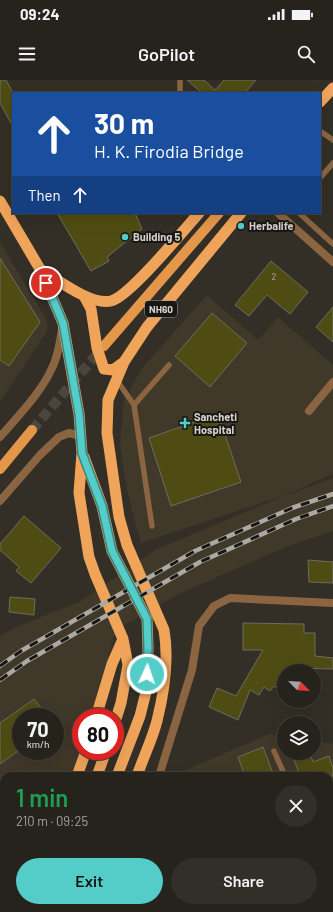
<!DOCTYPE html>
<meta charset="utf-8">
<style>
body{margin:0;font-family:Barlow,sans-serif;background:#322f29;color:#f1f3f6;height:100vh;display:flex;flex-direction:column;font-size:15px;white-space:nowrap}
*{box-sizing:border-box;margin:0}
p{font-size:13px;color:#a4a4a3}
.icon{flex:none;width:22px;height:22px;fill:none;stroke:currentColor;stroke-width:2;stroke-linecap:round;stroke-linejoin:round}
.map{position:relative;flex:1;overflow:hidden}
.panel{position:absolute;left:0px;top:692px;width:333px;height:140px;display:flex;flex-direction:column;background:#26231c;border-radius:12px 12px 0 0;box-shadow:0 4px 16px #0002,0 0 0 1px #42403b}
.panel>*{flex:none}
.hud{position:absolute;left:12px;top:12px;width:309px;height:122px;border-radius:0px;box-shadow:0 4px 16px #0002,0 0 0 1px #42403b;background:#1a4fa0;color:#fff;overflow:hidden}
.needle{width:26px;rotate:114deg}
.fabs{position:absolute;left:277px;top:584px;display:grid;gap:8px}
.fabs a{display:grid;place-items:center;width:44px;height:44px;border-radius:50%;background:#26231c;box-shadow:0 4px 16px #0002,0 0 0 1px #42403b;font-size:20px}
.speed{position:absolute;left:12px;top:628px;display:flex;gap:8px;font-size:20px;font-weight:700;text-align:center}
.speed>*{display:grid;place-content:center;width:52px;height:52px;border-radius:50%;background:#26231c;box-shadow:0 4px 16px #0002,0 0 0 1px #42403b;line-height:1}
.speed small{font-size:10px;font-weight:400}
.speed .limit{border:6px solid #d22;background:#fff;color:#111}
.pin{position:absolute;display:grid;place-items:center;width:34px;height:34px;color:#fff;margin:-17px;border:2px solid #fff;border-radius:50%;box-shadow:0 1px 4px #0007}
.me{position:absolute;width:44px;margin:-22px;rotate:3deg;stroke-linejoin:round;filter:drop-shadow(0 0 3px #0008)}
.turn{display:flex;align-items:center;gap:14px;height:84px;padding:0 16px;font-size:18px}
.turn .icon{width:52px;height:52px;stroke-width:2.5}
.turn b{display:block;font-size:28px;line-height:34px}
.then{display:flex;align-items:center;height:38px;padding:0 16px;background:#0003;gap:8px;font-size:15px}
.round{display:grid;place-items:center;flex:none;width:42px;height:42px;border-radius:21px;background:#322f29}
.headline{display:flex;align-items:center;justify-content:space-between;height:68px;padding:0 16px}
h1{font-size:24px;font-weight:600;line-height:30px;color:#1e9e55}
.button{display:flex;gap:8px;margin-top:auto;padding:8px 16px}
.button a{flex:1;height:46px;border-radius:24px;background:#54cdc8;color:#111;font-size:16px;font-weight:600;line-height:46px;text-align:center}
.button a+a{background:#322f29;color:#f1f3f6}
.status{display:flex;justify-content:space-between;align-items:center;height:28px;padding:0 20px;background:#26231c;direction:ltr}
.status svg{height:11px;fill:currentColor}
header{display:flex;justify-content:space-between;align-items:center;height:52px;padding:0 16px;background:#26231c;font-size:18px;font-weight:600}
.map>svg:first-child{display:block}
</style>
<div class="status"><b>09:24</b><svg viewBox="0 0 49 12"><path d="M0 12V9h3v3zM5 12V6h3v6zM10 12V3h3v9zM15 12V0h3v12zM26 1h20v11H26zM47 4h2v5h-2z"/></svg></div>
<header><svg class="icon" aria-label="menu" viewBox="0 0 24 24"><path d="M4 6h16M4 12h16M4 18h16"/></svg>GoPilot<svg class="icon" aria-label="search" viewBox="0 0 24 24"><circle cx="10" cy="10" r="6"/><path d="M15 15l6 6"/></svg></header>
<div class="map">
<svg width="333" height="832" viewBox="0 0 333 832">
<rect width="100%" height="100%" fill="#332f26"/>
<path fill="#403829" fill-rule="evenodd" d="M0,162l45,75 3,10 -3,7 -45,68z
M207,215l51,45 20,-23 55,48v109l-47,21 -145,48 -6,-20 -10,-43 -5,-37 4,-44 19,-32z
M333,398v53l-45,15 -109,48 -63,36 -25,87h-10v33l-10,26h-67v132h3l-3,4h-4v-276l16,-9 65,-26 74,-51 126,-53zM21,637h34v34h-34z
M269,654l15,3v16h30v-12l19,3v55l-4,1v-24h-157z"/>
<path fill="#4f4c13" stroke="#6c6c61" d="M0,0h6l7,13v34l-13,-24z
M187,0h17l11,10 9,-10h32l-11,13h-43z
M57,133h78l7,16 -35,28 2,4 -18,10z
M0,178l40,64 -31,44 -9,-6z
M271,181l37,31 -18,22 -23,-19 -18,21 -14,-11z
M333,227v35l-17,-15z
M212,233l35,30 -37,44 -35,-31z
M218,334l23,68 -70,24 -22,-68z
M24,436l37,32 -30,35 -15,-12 3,-4 -19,-17v-6z
M308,480l25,2v21l-24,-1z
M10,517l25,2 -1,16 -25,-3z
M243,543l61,1v9h11v23l18,2v11l-41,-1 -2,3h-6v21l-10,-6 -4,5 -6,-4 -5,8 -9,-5 -12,30 -29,-13 8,-19 19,8 27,-46h-20z
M34,619l14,18h-27v32l-21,15v-41z
M263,667l11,29h-29l-7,-19z
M304,673h6l3,9 16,-6 4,12v8h-33l-7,-19z"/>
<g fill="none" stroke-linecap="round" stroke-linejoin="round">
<path stroke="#4b473f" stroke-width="10" stroke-dasharray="10 5" stroke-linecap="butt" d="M32,350l71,-83"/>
<path stroke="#8b6542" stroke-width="5.5" d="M180,13v-13
M320,51l13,9
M320,98l13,-15
M299,133l34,31
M116,299l18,26 18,121
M134,325l35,-40
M274,671l11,25
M311,828l2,4"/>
<path stroke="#8b6542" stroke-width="8" d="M278,133l55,49
M309,331l24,-29
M0,357c18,-21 41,-44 52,-69 6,-11 8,-26 10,-39
M0,421l40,-46 19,-18 10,-4 8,2 4,4
M159,696l33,-106 7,-44 15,-20 16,-8 103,5"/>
<path stroke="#e59749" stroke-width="10" d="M104,266l115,-133
M0,389l32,-39"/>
<path stroke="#f0a45a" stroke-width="11" d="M320,22l13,-14
M0,121l40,68 23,54 16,91 3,39 -3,40 10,64 6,17 28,65 5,26 -7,38 -6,19
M40,189c17,10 51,37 71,32 18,-4 73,-71 88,-88
M84,216l7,13 6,39 7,21 9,1 11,-8
M84,377l18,49 10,45 35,68 1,29 -1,39 -2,9 -5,20 -23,60
M96,637l16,-53 11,-25
M77,696l9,-25
M97,696l9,-25
M137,696c6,-18 15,-36 20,-55 7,-28 12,-62 7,-91l-37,-85 -8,-28 -12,-84 1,-33 16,-38 23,-35 94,-114
M329,747l4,-1
M329,758l4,-2
M329,780l4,-2
M329,803l4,-2
M23,832l2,-4
M62,832l2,-4
M78,832l2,-4
M95,832l10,-4
M123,832l10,-4
M196,832l8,-4
M242,832l10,-4
M259,832l10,-4"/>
<g stroke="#aca9a3" stroke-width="4.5">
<path id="rail" d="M0,586l21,-15 174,-100 97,-43 41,-14
M0,600l27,-19 173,-99 96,-43 37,-13"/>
</g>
<use href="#rail" stroke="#191713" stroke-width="3" stroke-dasharray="9" stroke-linecap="butt"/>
</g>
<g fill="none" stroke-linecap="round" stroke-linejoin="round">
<g stroke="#378582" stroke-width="10">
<path id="route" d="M46,203l17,40 16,91 3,39 20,53 10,45 35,68 1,29 -1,26"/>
</g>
<use href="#route" stroke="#54cdc8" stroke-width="7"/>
</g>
<g fill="#54cdc8" stroke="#191713" stroke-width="1.5">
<circle cx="241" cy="146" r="4"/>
<circle cx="125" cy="157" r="4"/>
<path d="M183 337h4v4h4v4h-4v4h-4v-4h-4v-4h4z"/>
</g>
<g text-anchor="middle" stroke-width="4" stroke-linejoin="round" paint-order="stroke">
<g font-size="9" fill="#b4b09e">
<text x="274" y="200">2</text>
</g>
<rect fill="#191713" stroke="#9d9a95" stroke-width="1" x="145" y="221" width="32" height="16" rx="3"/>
<g font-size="10" font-weight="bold" fill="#d5d2cd">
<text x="161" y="233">NH60</text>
</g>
<g font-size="11" font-weight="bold" fill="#d5d2cd" stroke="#191713" text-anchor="start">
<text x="249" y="150">Herbalife</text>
<text x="133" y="161">Building 5</text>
<text x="194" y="341">Sancheti<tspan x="194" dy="13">Hospital</tspan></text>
</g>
</g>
</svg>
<div class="fabs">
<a><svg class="needle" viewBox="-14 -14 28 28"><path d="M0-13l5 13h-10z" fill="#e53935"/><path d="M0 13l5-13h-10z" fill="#a4a4a3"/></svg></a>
<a><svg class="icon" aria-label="layers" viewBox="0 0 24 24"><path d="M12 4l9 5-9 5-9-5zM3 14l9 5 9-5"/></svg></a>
</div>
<div class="speed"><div>70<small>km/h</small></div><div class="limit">80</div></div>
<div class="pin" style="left:46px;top:203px;background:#d93025"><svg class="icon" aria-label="arrive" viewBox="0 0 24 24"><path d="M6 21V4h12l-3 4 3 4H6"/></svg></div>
<svg class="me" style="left:147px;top:594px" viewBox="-20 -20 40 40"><circle r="17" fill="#54cdc8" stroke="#fff" stroke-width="3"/><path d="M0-11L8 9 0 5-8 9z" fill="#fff"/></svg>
<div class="hud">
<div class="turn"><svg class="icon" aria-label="ahead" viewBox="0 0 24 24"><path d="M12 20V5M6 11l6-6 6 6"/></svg><div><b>30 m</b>H. K. Firodia Bridge</div></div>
<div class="then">Then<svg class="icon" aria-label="ahead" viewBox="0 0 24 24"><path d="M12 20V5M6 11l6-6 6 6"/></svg></div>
</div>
<section class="panel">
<div class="headline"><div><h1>1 min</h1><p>210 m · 09:25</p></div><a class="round"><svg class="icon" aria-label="close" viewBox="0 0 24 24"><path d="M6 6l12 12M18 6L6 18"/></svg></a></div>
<div class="button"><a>Exit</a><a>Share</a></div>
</section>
</div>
